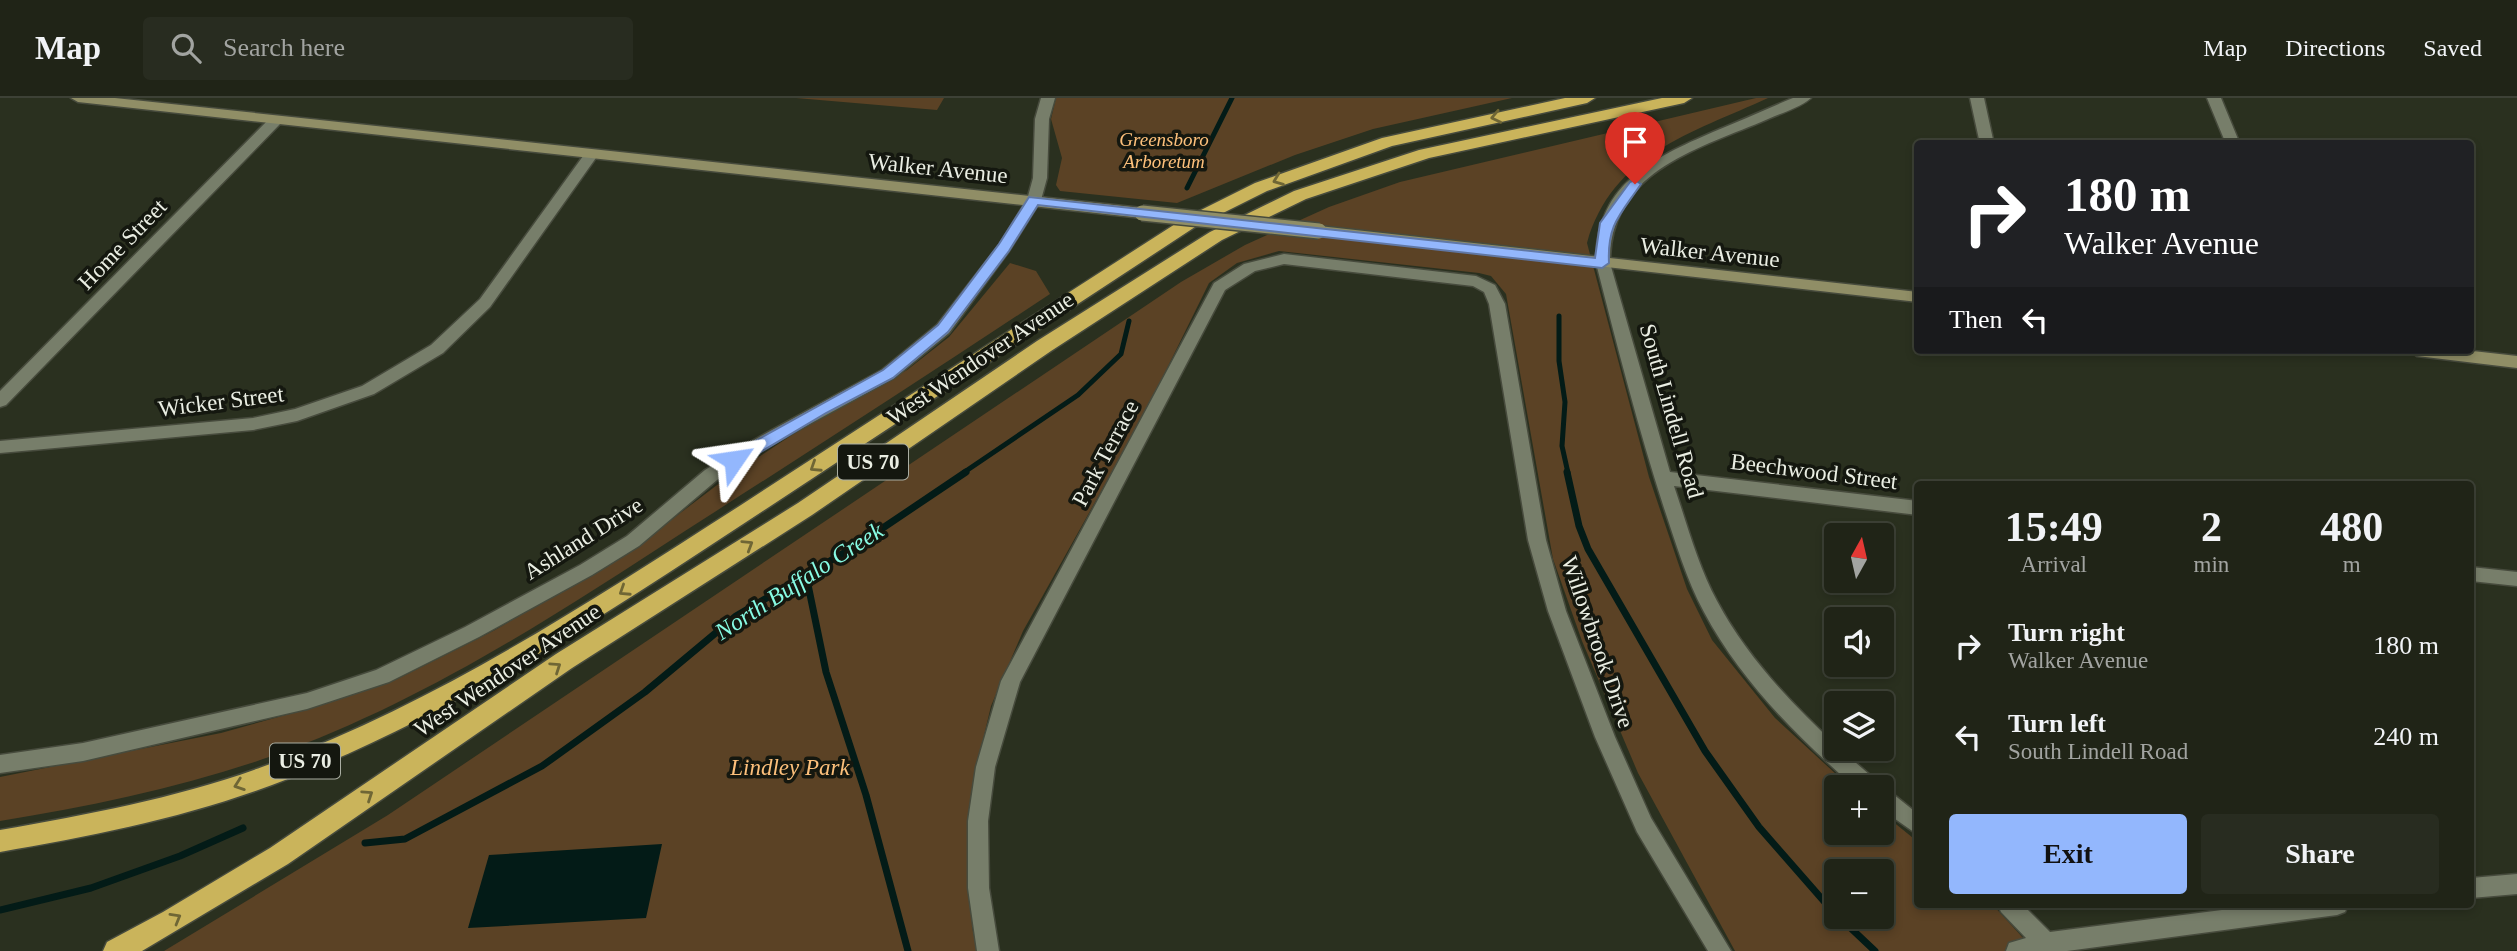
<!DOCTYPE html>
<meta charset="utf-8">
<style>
body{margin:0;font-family:"Times New Roman",serif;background:#282c20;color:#f1f3f6;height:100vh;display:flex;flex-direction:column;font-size:26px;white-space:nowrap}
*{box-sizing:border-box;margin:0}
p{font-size:23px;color:#a2a4a1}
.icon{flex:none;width:38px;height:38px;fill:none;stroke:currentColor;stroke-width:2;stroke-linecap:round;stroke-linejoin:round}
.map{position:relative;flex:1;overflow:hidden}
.side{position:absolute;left:1914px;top:383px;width:560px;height:427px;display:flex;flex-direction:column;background:#202417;border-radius:7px;box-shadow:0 4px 10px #0003,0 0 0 2px #3d4136}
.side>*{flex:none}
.top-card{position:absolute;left:1914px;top:42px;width:560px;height:214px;border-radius:7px;box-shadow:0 4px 10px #0003,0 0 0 2px #3d4136;background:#202124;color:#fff;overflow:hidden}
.needle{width:46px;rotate:8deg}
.tools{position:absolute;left:1824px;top:425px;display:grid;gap:14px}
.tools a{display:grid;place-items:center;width:70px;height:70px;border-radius:7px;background:#202417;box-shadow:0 4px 10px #0003,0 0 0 2px #3d4136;font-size:35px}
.pin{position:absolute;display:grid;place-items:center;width:60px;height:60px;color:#fff;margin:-72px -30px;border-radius:50% 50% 50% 0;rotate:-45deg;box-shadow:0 0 7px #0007}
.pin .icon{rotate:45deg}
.me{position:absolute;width:77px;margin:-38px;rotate:58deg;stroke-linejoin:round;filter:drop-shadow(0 0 5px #0008)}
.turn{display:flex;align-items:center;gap:24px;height:147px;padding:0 35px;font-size:32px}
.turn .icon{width:91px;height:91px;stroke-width:2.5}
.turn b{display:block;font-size:49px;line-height:60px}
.then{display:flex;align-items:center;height:66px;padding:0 35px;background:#0003;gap:14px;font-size:26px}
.eta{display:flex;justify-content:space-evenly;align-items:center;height:119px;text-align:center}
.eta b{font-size:42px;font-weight:600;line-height:49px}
.action{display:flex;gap:14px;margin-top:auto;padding:14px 35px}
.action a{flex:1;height:80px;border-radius:7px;background:#93b7fd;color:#111;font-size:28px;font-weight:600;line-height:80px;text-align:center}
.action a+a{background:#282c20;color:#f1f3f6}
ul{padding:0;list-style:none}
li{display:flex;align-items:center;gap:21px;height:91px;padding:0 35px}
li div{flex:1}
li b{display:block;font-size:26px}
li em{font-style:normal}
header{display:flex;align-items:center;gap:42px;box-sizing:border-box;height:98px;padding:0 35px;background:#202417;border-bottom:2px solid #3d4136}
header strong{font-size:33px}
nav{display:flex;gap:38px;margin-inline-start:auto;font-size:24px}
.search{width:490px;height:63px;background:#282c20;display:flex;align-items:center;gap:18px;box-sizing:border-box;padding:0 24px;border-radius:7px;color:#a2a4a1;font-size:26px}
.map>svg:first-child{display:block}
</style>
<header>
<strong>Map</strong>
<div class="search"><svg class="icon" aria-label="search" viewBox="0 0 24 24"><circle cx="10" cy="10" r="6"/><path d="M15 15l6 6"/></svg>Search here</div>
<nav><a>Map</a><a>Directions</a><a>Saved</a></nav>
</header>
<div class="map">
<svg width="2517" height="853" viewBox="0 0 2517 853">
<rect width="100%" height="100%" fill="#2a301f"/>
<path fill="#5b4225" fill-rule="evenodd" d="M796,0h148l-7,12z
M1056,0h456l-139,31 -78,26 -118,48 -117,-12 -4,-6 6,-27 -11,-39z
M1756,0h12c-76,35 -156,56 -181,145l62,234 38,112 25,51 63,78 75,69 -14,1v45h45v-21l37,30v63h75l42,46h-300l-97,-178 -56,-132 -29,-82 -47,-265 -15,-18 -12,-3 -200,-22 -42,12 -28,20 -63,128 -123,220 -32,75 -17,72 -4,84 2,65 5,24h-813l224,-136 793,-533 64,-37 84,-38 71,-25zM1836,774h45v45h-45z
M1010,165l26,8 14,23c-121,80 -243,159 -365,237 -132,86 -264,172 -413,225 -88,31 -180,50 -272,65v-44l221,-44 104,-29 76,-27 94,-47 138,-81 88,-67 71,-47 115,-65 42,-33z"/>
<path fill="#031b17" d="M662,746l-16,74 -178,10 21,-73z"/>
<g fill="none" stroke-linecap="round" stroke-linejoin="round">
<path stroke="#031b17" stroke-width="5" d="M1187,90l45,-90
M1559,218v45l6,41 -3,44 6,27
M963,375l115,-78 43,-41 8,-33"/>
<path stroke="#031b17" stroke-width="7" d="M1567,374l12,54 9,23 117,202 54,76 77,88
M806,477l20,97 40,123 42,156
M365,745l40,-4 137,-73 103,-74 91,-76 123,-72 107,-72
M0,812l91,-22 89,-32 63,-28
M1839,819l36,34"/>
<g stroke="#474b3d" stroke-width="3">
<path id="street" d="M1041,0h14l-6,21 -2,59 -6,22 -32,51 -60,82 -55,45 -132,72 -45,30 -78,66 -47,29 -113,62 -90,45 -82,27 -224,52 -83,12v-18l83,-12 224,-50 69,-23 89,-43 115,-62 47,-29 78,-66 45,-28 132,-72 55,-45 62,-80 28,-45 6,-22 2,-59z
M1793,0h18c-11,10 -30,15 -43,21 -69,30 -159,51 -158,144l60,209 248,29v14l-244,-29c13,38 24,80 43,115 29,55 74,102 119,144v4h4l38,33 3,5 7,3 30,24v21l-37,-26v-21h-25c-58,-50 -116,-108 -152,-176 -18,-33 -28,-69 -40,-104 -26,-80 -47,-163 -68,-245 -1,-78 55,-104 117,-131 27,-11 53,-23 80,-34z
M1970,0h14l10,46h-14z
M2207,0h14l19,46h-14z
M276,18l5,1v6l-275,282 -6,2v-16l271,-274z
M591,53l7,4 -108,152 -47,46 -69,41 -77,27 -44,9 -253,23v-12l253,-23 42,-9 67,-23 69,-41 49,-46 106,-147z
M1284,156l192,22 19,9 10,19 41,236 20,71 49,126 36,81 80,133h-23l-71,-119 -42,-95 -47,-126 -20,-71 -39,-236 -5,-12 -11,-6 -189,-22 -29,7 -30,19 -205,392 -25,85 -7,54 1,67 10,63h-22l-9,-63v-67l8,-54 25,-86 213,-398 30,-19z
M2471,469l46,5v14l-46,-5z
M2517,776v20l-46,4v-20z
M1998,807h25l27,27 211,-27h87l-3,7 -8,3 -270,36h-61l3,-8 17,-5 -25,-26z"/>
</g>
<g stroke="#474b3d" stroke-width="3">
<path id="secondary" d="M71,0h44l1027,110 7,5 -7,5 -1064,-116z
M1319,128l599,66v10l-604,-68 -2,-3z
M2409,252h55l53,6v12l-100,-12z"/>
</g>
<g stroke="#474b3d" stroke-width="3">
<path id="highway" d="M1565,0h30l-8,5 -195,43 -125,45 -72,36c-143,94 -286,188 -429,282 -158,104 -316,209 -494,276 -88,33 -180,51 -272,67v-22c89,-16 177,-32 262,-63 172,-62 326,-164 479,-262 147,-96 294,-191 442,-286l72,-36 127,-45z
M1662,0h30l-8,5 -255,55 -123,41 -84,41 -171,111 -239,164 -240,153 -284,196 -146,87h-39l4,-9 56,-30 107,-64 286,-194 242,-151 239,-162 173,-109 84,-41 125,-41z"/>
</g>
<use href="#street" fill="#777e6a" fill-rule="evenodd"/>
<use href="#secondary" fill="#908e66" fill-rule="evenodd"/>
<use href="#highway" fill="#cab45b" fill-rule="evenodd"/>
<g stroke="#474b3d" stroke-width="18" stroke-linecap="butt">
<path id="secondary-bridge" d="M1142,115l177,18"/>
</g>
<use href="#secondary-bridge" stroke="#908e66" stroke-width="15"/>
</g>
<defs><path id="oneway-chevron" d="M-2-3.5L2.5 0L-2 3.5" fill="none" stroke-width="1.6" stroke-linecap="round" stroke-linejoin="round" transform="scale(1.75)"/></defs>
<g stroke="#6f6635">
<use href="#oneway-chevron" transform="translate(1496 19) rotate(168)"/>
<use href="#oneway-chevron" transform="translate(1278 82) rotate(159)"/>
<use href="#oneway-chevron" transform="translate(815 369) rotate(147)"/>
<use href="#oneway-chevron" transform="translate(748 447) rotate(-32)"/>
<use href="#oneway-chevron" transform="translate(624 493) rotate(147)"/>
<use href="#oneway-chevron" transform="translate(556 569) rotate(-34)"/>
<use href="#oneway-chevron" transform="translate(239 687) rotate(161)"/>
<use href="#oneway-chevron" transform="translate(368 697) rotate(-34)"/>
<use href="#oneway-chevron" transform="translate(176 820) rotate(-30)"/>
</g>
<path fill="#93b7fd" stroke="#6077a4" stroke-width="2" d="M1635,82l6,4c-20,30 -34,40 -32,79l-7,5 -564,-63 -29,46 -61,81 -55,46 -67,35 -87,52h-11l-2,-5 2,-4 155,-86 55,-45 61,-81 30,-47 566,61 5,-35 30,-41z"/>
<g text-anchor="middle" stroke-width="7" stroke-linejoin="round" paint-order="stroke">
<g font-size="19" font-style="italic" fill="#fdc07b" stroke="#14170f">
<text x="1164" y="48">Greensboro<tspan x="1164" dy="22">Arboretum</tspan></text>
</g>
<g fill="#14170f" stroke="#aaaea3" stroke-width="2">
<rect x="838" y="346.5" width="70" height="35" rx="5"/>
<rect x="270" y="645.5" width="70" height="35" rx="5"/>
</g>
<g font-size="21" font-weight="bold" fill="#eaeee3">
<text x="873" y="371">US 70</text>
<text x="305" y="670">US 70</text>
</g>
<g font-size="23" fill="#eaeee3" stroke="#14170f">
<text transform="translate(938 70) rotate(6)" y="8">Walker Avenue</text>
<text transform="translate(122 146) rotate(-46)" y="8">Home Street</text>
<text transform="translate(1710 154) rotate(6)" y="8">Walker Avenue</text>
<text transform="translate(980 260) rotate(-34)" y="8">West Wendover Avenue</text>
<text transform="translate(221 303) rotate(-7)" y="8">Wicker Street</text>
<text transform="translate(1672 313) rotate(74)" y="8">South Lindell Road</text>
<text transform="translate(1105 355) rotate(-62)" y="8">Park Terrace</text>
<text transform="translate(1814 373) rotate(7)" y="8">Beechwood Street</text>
<text transform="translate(583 440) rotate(-32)" y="8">Ashland Drive</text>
<text transform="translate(1598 544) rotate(71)" y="8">Willowbrook Drive</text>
<text transform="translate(507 572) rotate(-34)" y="8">West Wendover Avenue</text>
</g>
<g font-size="23" font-style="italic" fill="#fdc07b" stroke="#14170f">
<text x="790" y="677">Lindley Park</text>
</g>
<g font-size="24" font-style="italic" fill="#87fbe4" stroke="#14170f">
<text transform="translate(799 483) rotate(-33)" y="8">North Buffalo Creek</text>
</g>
</g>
</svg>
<div class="tools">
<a><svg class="needle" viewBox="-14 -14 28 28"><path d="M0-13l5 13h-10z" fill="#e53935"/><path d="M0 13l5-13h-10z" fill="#a2a4a1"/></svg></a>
<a><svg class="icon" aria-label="sound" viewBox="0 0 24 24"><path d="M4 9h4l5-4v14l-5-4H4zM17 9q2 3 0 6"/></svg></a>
<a><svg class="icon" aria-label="layers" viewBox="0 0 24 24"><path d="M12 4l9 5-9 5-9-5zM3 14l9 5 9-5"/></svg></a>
<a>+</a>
<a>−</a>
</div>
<div class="pin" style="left:1635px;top:86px;background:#d93025"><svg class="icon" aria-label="arrive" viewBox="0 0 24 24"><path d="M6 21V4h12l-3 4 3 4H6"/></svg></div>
<svg class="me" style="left:734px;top:362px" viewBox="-20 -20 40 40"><path d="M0-17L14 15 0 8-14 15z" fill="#93b7fd" stroke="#fff" stroke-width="4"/></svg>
<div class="top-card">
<div class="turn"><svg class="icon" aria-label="right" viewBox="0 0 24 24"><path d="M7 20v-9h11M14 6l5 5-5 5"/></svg><div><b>180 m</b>Walker Avenue</div></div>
<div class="then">Then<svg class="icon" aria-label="left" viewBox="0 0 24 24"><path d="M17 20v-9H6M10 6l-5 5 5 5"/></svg></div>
</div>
<section class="side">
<div class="eta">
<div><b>15:49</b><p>Arrival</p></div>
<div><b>2</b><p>min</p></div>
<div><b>480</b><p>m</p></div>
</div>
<ul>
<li><svg class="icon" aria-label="right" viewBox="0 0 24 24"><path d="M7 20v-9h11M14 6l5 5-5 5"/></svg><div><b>Turn right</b><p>Walker Avenue</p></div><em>180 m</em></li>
<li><svg class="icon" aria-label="left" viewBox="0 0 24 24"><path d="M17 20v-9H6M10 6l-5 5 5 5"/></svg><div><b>Turn left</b><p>South Lindell Road</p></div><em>240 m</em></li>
</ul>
<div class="action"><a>Exit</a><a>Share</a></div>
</section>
</div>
